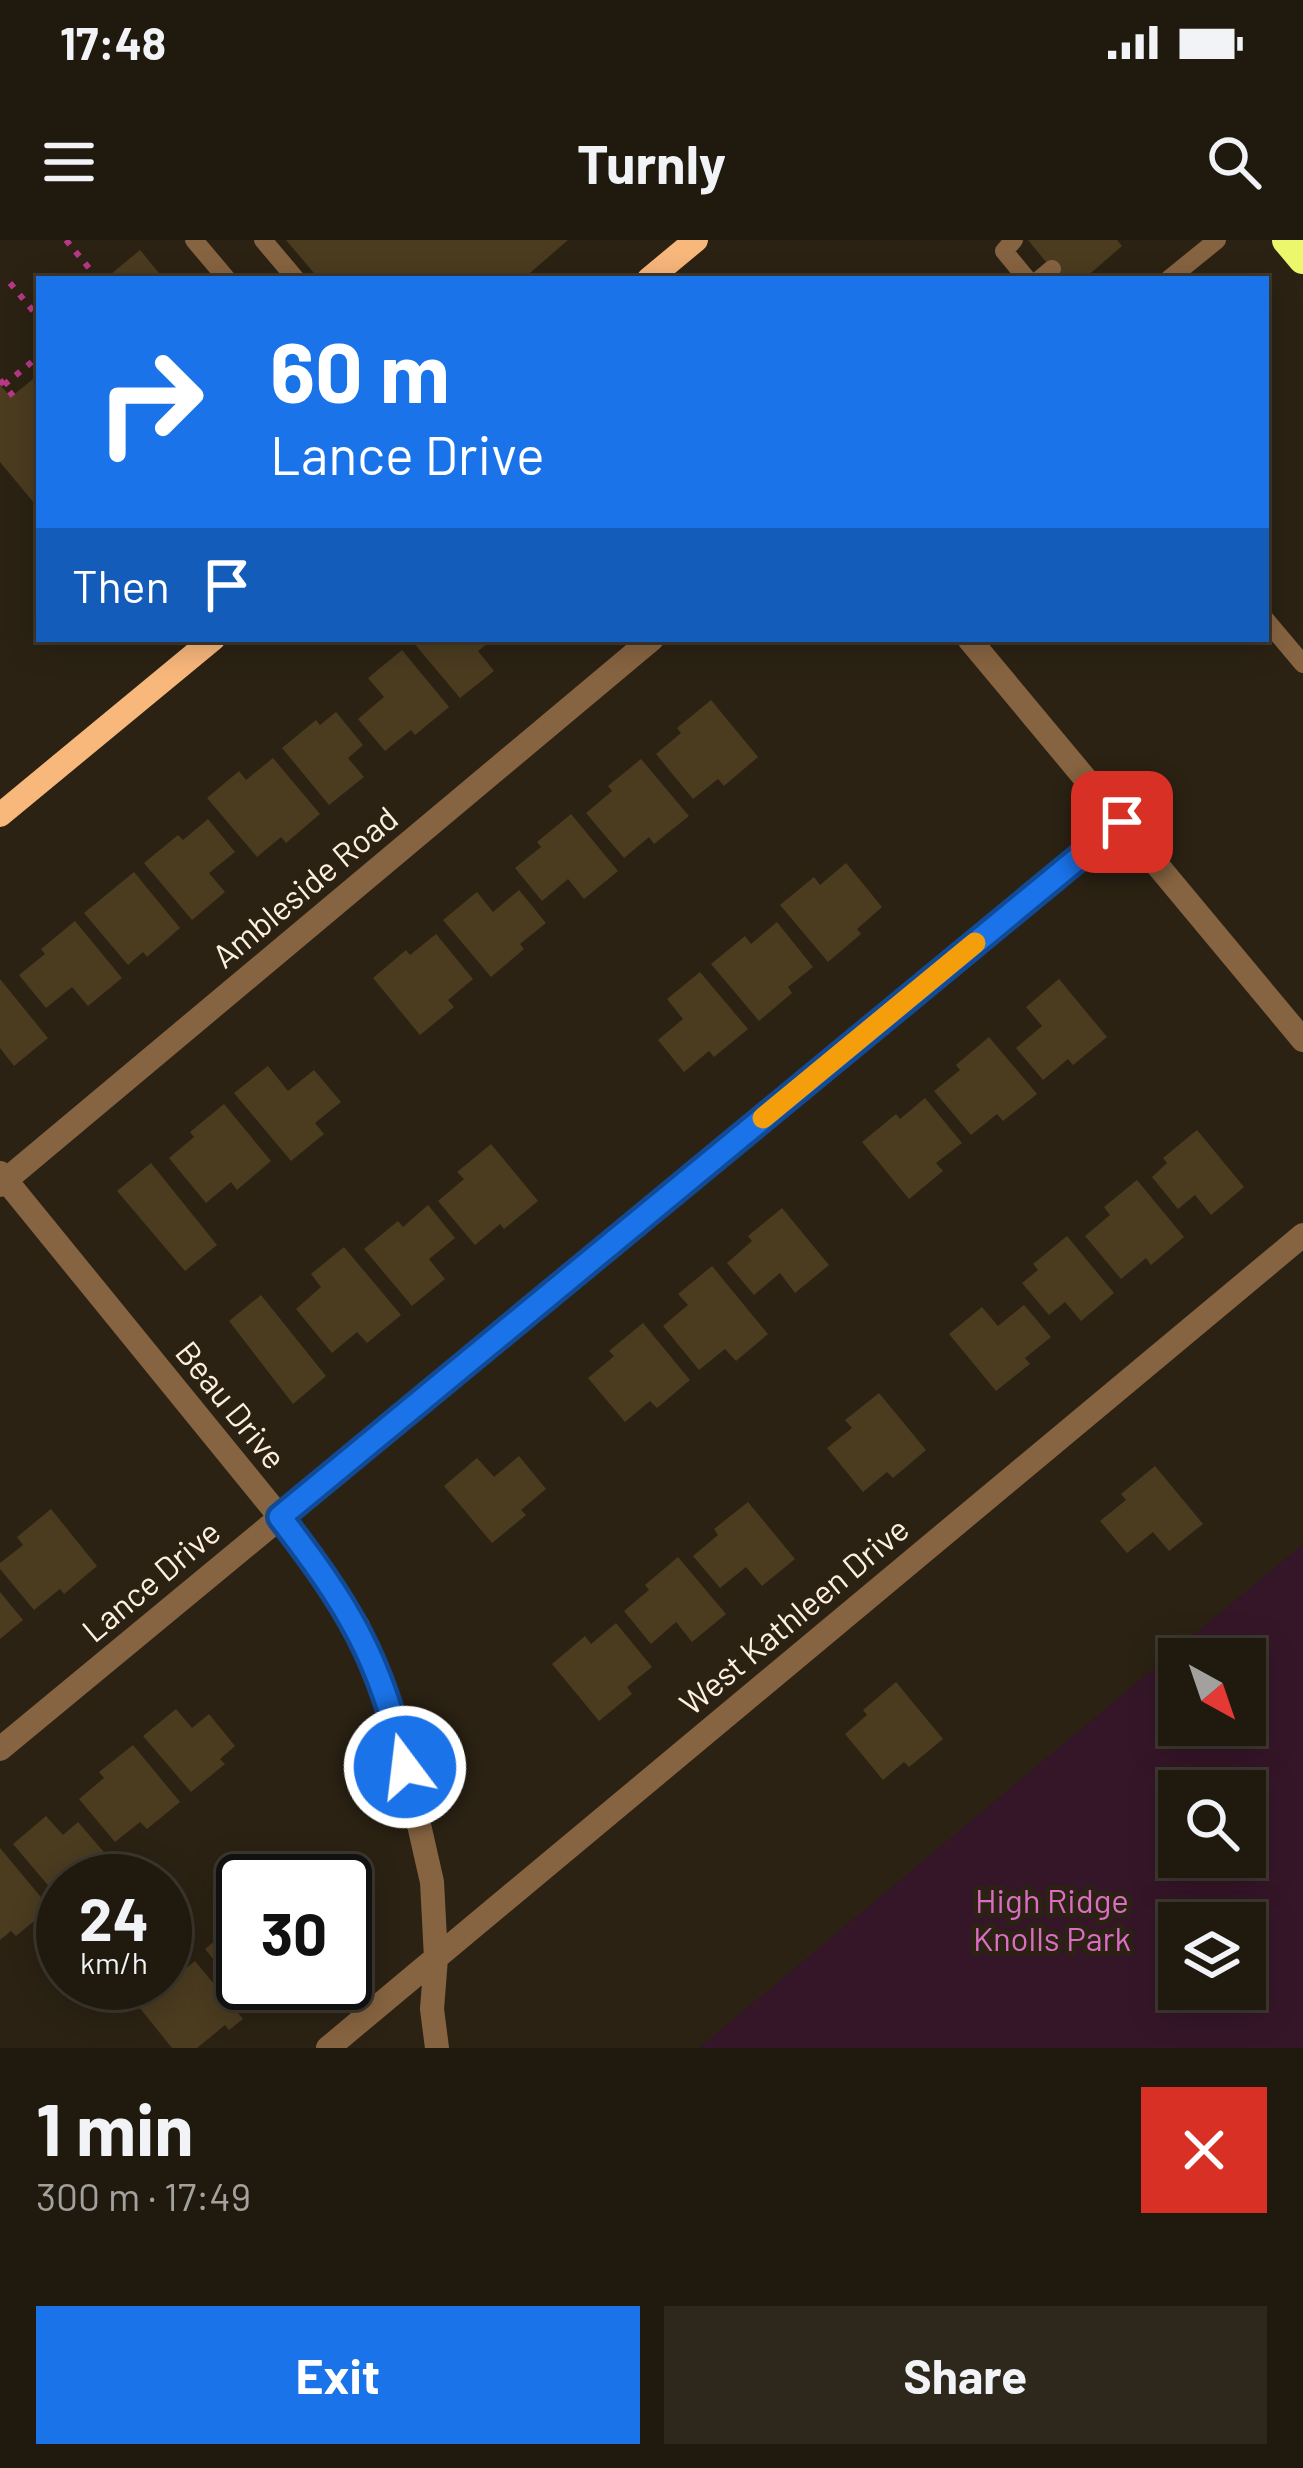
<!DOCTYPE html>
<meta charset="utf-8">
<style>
body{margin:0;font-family:Barlow,sans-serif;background:#2d271c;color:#f1f3f6;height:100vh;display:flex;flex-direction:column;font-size:45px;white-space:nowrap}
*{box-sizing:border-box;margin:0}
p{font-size:39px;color:#a2a19e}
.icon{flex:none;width:66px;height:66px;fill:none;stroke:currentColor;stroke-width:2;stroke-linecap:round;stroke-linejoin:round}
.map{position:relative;height:1808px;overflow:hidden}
.sheet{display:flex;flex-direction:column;background:#201a0e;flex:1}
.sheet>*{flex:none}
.hud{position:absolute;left:36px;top:36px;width:1233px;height:366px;border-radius:0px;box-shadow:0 6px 30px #0003,0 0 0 3px #3d382e;background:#1a73e8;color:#fff;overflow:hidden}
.needle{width:78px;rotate:140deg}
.fabs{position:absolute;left:1158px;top:1398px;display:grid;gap:24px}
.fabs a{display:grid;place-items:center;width:108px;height:108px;border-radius:0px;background:#201a0e;box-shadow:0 6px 30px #0003,0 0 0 3px #3d382e;font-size:60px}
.speed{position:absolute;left:36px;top:1614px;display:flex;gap:24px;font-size:60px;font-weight:700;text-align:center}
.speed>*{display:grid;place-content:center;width:156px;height:156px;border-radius:50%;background:#201a0e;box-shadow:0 6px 30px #0003,0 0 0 3px #3d382e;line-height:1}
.speed small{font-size:30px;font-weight:400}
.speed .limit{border:6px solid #111;border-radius:18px;background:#fff;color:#111}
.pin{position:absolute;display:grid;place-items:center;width:102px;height:102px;color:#fff;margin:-51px;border-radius:24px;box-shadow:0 6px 18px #0006}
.me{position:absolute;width:132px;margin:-66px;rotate:345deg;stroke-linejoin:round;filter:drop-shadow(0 0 9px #0008)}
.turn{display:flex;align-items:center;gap:42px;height:252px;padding:0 36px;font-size:54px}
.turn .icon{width:156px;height:156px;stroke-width:2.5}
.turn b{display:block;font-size:84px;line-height:102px}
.then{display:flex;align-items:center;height:114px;padding:0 36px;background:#0003;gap:24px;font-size:45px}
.round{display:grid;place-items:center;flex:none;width:126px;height:126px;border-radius:0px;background:#2d271c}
.headline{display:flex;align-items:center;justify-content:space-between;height:204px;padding:0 36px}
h1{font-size:72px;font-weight:700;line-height:90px}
.cta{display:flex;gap:24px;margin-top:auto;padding:24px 36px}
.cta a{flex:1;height:138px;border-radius:0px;background:#1a73e8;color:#fff;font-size:48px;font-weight:700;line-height:138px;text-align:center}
.cta a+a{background:#2d271c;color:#f1f3f6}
.status{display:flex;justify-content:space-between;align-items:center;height:84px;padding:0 60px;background:#201a0e;direction:ltr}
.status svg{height:33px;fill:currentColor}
header{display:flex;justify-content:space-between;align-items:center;height:156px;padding:0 36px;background:#201a0e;font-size:54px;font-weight:700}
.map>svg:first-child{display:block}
</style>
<div class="status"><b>17:48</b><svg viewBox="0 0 49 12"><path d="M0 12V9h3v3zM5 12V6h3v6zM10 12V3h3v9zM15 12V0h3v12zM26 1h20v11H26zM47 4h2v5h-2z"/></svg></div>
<header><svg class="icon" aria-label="menu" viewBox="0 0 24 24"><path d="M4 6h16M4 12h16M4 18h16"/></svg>Turnly<svg class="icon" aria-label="search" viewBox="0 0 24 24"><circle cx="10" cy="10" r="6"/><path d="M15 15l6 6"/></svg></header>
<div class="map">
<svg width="1303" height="1808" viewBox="0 0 1303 1808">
<rect width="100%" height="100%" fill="#2b2213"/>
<path fill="#351628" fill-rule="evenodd" d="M1303,1304v504h-604zM1179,1419h66v66h-66zM1179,1551h66v66h-66zM1179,1683h66v66h-66z"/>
<path fill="#4b3c20" d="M286,0h282l-45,39h-204z
M1028,0h89l5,6 -38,33h-24z
M140,10l24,29h-59z
M39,134v135l-39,-47v-77l11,12z
M416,399h77l-15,12 16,20 -34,27 -47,-56z
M402,410l47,57 -34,28 -4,-5 -26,21 -27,-32 26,-22 -16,-19z
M711,460l47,57 -34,29 -6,-7 -25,20 -37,-45 25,-21 -4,-5z
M336,472l27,33 -15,13 16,19 -35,28 -47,-57 34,-28 4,5z
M273,518l47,56 -34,29 -5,-6 -24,20 -50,-59 32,-27 7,9z
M641,519l48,57 -35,28 -5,-7 -25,21 -38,-45 26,-22 -4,-5z
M571,574l47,57 -34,28 -16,-20 -26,22 -27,-33 26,-21 -4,-5z
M208,579l27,33 -26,21 16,19 -33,28 -48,-57 34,-28 5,5z
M846,623l36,44 -25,22 4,5 -33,28 -48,-57 34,-28 6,8z
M134,632l46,56 -33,29 -4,-5 -15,13 -44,-52z
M519,650l27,33 -26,21 4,5 -33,28 -48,-57 34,-28 16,20z
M75,681l47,57 -34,28 -16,-19 -26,21 -27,-33 26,-21 -4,-5z
M777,682l36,45 -25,20 4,6 -33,28 -48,-57 34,-28 6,8z
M436,694l37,45 -25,21 6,7 -34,28 -47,-57 33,-28 4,5z
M700,732l48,57 -34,28 -5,-6 -25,21 -26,-32 25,-21 -16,-20z
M0,739l48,59 -34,28 -14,-18z
M1059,739l48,58 -34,28 -5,-6 -25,21 -27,-32 26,-22 -16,-19z
M989,797l48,57 -34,27 -6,-7 -26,21 -37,-44 26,-21 -4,-5z
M268,826l20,25 26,-21 27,32 -26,21 9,11 -33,27 -57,-68z
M925,858l37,45 -26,20 7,8 -34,28 -47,-57 34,-28 4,5z
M224,864l47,57 -34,29 -6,-8 -25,21 -37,-45 25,-21 -4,-5z
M1197,890l47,57 -33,28 -16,-20 -17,14 -26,-32 15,-14 -4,-5z
M491,904l47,57 -34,28 -4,-5 -25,21 -37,-44 26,-22 -7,-7z
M151,923l66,82 -32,26 -68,-80z
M1137,940l47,57 -33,28 -5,-7 -25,21 -36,-43 25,-21 -6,-8z
M428,965l27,33 -26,21 16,20 -33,27 -48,-57 34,-28 5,6z
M782,968l47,57 -34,28 -15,-20 -26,22 -27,-32 25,-22 -4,-5z
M1067,996l47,57 -33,28 -16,-19 -16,13 -27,-32 16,-13 -5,-6z
M344,1007l57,68 -34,28 -10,-11 -25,21 -36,-44 25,-22 -10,-13z
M712,1026l56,68 -32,27 -11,-12 -26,21 -36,-44 25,-21 -10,-11z
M261,1055l65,81 -33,28 -64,-83z
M1024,1065l27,32 -26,21 5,6 -34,27 -47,-57 33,-27 16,19z
M643,1083l47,57 -33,28 -7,-7 -25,21 -37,-44 26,-22 -5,-5z
M879,1153l47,57 -33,28 -6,-6 -24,20 -36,-44 25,-20 -7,-8z
M519,1216l27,33 -25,21 5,5 -34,28 -48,-57 33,-28 17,19z
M1155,1226l48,58 -34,27 -16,-19 -26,21 -27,-32 26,-21 -5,-6z
M748,1262l47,57 -33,27 -16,-19 -26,21 -27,-32 25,-21 -4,-6z
M51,1269l46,57 -33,28 -4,-5 -26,21 -34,-41v-6l23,-18 -6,-8z
M678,1317l48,57 -34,28 -16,-20 -25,22 -27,-33 25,-21 -4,-5z
M0,1352l23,28 -23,19z
M616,1383l36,44 -25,20 5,7 -33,27 -47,-57 33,-28 6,8z
M896,1442l47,57 -34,28 -5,-5 -21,18 -38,-46 22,-19 -4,-5z
M176,1469l16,19 17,-14 26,32 -15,13 5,5 -34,28 -48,-56z
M133,1505l47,57 -33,27 -7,-7 -25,20 -36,-43 25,-21 -5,-6z
M46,1576l17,19 15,-13 43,50 -10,9h-48v22l-50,-59z
M0,1608l50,60 -34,28 -5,-5 -11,9z
M239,1681l4,5v57h37l-28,23 -47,-57z
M195,1721l48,58 -14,11 -4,-5 -28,23h-25l-33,-41z"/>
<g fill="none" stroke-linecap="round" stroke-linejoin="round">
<path stroke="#b83885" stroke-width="6" stroke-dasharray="6 9" stroke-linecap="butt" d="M66,0l32,39
M10,43l29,35
M0,140l13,16
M4,145l35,-29"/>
<path stroke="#876441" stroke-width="18" d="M194,0l33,39
M263,0l33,39
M1014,0l-10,11 23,28
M1040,39l12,-10
M1169,39l48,-39
M1266,380l37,44"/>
<path stroke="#876441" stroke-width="24" d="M969,399l334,401
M0,933l280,344 78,109 39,102 35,154 4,76 -4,51 5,39
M0,945l652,-546
M0,1509l1122,-927
M328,1808l975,-813"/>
<path stroke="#f8b77b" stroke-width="24" d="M649,39l47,-39
M0,575l213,-176"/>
<path stroke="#ecf76c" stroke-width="30" d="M1287,0l16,19"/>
</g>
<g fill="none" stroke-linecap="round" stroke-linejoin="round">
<g stroke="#114b97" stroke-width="30">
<path id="route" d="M405,1527c-24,-109 -58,-163 -125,-250l842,-695"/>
</g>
<use href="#route" stroke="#1a73e8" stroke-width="21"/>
<path stroke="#f59e0b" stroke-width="21" d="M763,878l212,-175"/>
</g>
<g text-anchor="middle" stroke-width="10" stroke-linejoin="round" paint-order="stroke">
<g font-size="33" fill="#fdf0df" stroke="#2b2213">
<text transform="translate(305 647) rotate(-40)" y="12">Ambleside Road</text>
<text transform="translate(231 1165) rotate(51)" y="12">Beau Drive</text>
<text transform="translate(151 1341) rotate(-40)" y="12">Lance Drive</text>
<text transform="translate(794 1376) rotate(-40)" y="12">West Kathleen Drive</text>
</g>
<g font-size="33" fill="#db6dc4" stroke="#2b2213">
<text x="1052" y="1673">High Ridge<tspan x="1052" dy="38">Knolls Park</tspan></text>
</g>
</g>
</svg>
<div class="fabs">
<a><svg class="needle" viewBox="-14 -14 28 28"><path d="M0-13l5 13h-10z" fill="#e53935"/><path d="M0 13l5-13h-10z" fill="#a2a19e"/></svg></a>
<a><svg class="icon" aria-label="search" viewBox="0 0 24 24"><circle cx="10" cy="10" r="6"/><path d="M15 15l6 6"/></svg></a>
<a><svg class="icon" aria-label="layers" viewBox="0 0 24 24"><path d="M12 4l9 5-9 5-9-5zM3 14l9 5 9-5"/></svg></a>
</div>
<div class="speed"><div>24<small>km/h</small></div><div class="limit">30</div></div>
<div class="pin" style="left:1122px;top:582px;background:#d93025"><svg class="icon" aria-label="arrive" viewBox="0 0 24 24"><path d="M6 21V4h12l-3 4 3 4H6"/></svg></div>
<svg class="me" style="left:405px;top:1527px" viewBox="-20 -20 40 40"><circle r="17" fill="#1a73e8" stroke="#fff" stroke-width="3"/><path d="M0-11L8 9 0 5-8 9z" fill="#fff"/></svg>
<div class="hud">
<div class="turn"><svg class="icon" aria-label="right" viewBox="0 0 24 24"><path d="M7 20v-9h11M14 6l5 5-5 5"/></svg><div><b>60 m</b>Lance Drive</div></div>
<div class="then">Then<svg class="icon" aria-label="arrive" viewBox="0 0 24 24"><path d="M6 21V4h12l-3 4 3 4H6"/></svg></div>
</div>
</div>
<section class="sheet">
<div class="headline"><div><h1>1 min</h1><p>300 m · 17:49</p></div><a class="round" style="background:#d93025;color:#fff"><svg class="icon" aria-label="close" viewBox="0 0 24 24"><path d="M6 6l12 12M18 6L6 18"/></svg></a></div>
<div class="cta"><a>Exit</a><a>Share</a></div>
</section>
